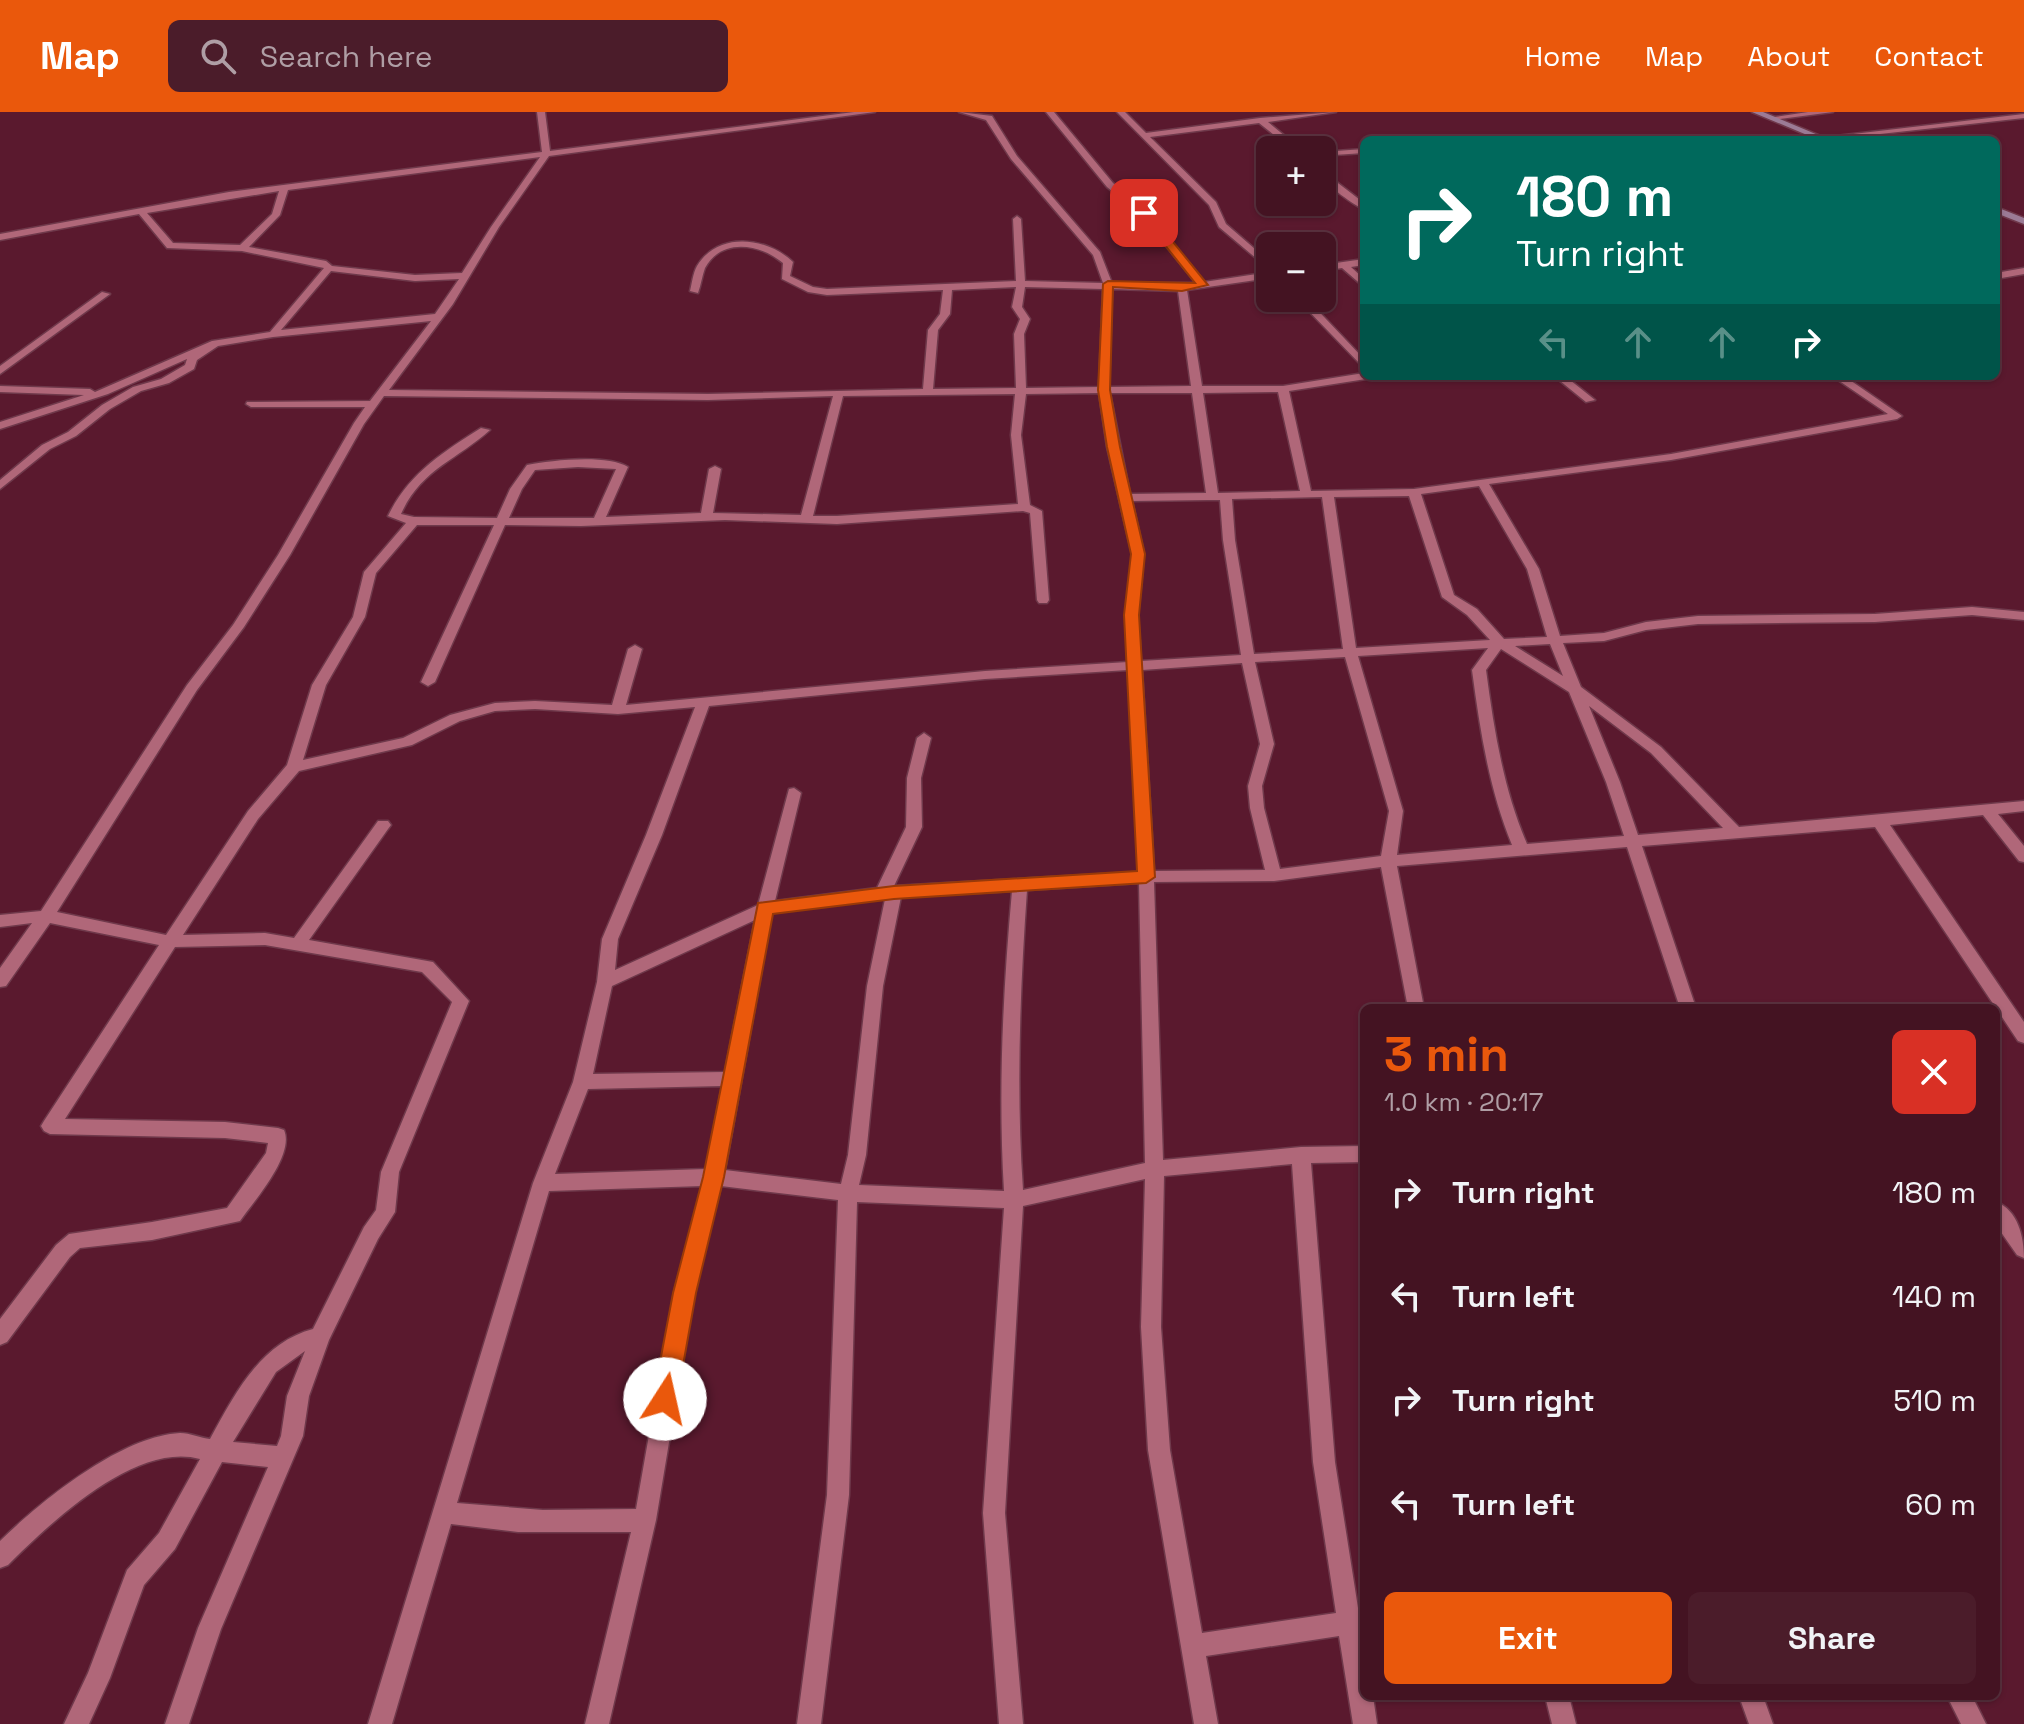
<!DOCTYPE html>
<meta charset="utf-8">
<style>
body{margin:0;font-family:"Space Grotesk",sans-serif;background:#4b1c2a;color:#f1f3f6;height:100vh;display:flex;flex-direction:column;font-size:30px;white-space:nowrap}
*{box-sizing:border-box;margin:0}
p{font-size:26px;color:#af9ea5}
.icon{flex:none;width:44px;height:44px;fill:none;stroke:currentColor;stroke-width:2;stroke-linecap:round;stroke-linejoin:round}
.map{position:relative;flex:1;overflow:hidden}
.side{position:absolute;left:1360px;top:892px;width:640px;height:696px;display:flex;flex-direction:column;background:#441322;border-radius:12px;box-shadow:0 2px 6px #0004,0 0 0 2px #5c3240}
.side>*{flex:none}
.top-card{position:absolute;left:1360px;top:24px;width:640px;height:244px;border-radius:12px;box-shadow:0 2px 6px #0004,0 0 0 2px #5c3240;background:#00695c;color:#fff;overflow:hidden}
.buttons{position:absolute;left:1256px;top:24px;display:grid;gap:16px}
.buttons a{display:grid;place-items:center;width:80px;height:80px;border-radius:12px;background:#441322;box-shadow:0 2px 6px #0004,0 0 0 2px #5c3240;font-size:40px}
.pin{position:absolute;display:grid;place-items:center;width:68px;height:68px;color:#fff;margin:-34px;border-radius:16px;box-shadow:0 4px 12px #0006}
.me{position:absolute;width:88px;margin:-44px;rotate:10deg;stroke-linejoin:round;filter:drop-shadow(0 0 6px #0008)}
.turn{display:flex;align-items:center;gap:28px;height:168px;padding:0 24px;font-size:36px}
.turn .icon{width:104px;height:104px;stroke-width:2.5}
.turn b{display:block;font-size:56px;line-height:68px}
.lanes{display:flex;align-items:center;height:76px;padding:0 24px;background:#0003;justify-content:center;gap:40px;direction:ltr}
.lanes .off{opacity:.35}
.round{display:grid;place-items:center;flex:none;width:84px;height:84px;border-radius:12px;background:#4b1c2a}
.overview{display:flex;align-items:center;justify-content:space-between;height:136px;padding:0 24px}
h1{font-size:48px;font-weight:600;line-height:60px;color:#ea580c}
.primary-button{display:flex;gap:16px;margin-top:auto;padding:16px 24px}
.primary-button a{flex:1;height:92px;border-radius:12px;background:#ea580c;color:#fff;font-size:32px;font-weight:600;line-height:92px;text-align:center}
.primary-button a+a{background:#4b1c2a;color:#f1f3f6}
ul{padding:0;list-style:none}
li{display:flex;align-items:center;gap:24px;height:104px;padding:0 24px}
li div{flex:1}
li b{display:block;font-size:30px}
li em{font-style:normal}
header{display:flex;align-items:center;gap:48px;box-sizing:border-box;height:112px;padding:0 40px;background:#ea580c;color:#fff}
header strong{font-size:38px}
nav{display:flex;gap:44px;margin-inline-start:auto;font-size:28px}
.search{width:560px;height:72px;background:#4b1c2a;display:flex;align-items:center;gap:20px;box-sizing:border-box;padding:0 28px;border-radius:12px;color:#af9ea5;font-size:30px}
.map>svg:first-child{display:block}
</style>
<header>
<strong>Map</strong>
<div class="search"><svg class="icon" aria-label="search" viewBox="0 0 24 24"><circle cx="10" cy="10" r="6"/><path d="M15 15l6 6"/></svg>Search here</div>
<nav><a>Home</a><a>Map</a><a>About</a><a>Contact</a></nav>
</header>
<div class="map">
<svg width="2024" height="1612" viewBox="0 0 2024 1612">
<rect width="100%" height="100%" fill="#5a192e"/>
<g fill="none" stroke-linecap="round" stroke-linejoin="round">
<g stroke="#6f394b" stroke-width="3">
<path id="street" d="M537,0h8l5,39 304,-39h21l-326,44 -50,71 -46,77 -64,86 319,4 215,-5 5,-59 12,-16 3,-24 -116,5 -19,-3 -26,-13 1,-16c-23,-19 -61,-26 -78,5 -3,8 -4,17 -7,25l-8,-2c2,-8 3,-18 7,-25 21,-35 70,-29 96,-4l-3,14 23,11 14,2 189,-8 -3,-62 4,-3 4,3 4,62 78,2 -10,-28 -82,-96 -25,-39 -27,-8 33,4 25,40 83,96 12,31h84l-55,-68 -34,-28 -61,-75h8l59,71 34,28 57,71 66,-10v6l-83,12 15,96h81l81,-13v3h7l-5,3 -77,12 22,100 103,-2 257,-35 217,-40 -56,-38h12l58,40 -5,3 -226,41 -182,24 50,85 21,67 44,-3 42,-11 52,-6 177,-2 97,-7 52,5v8l-52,-5 -97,7 -177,2 -52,6 -42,11 -41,2 18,44 80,60 78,80 285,-26v10l-26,3 26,32v16l-5,-1 -36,-46 -93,10 134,197v21l-6,-2 -143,-214 -233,19 54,162h-16l-53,-161 -230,19 27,142h-16l-27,-141 -107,14 -120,1 9,278 138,-13 63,-1v16l-53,1 24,299 23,146 6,-3 -2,25 2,66h9l4,28h-24l-14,-88 -133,20 12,68h-24l-46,-274 -7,-123 4,-148 -122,27 -18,307 18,211h-24l-16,-211 21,-305 -147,-6 -8,293 -28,229h-24l30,-229 11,-295 -117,-14 -27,107 -38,227 -47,204h-24l46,-192h-113l-67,-8 -59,200h-24l165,-541 40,-101 24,-100 5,-43 44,-104 49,-128 -77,7 -83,-5 -40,2 -35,10 -48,24 -113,26 -41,48 -75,116 82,-2 29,5 84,-117h10l3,4 -3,4 -79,111 124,22 36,39 -70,171 -4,40 -17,27 -49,101 -20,56 -6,40 -82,193 -32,95h-24l33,-96 70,-161 -46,-5 -47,87 -31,36 -34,93 -21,46h-25l24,-51 39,-103 32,-37 41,-74c-64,-18 -150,64 -192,106l-8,3v-27c41,-40 121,-105 180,-108 10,0 21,5 30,6 25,-45 50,-96 103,-110l51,-102 12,-17 5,-38 71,-170 -30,-30 -157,-27 -90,2 -110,172 160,3 53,6 6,2c11,25 -30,71 -44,91l-88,19 -72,8 -10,9 -63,85 -7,3v-26l56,-74 13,-11 83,-12 75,-14 39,-55 2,-10 -43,-5 -175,-4 -6,-3 -3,-5 3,-5 115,-176 -109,-22 -44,63 -6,1v-19l32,-45 -32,4v-12l41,-4 146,-226 46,-60 45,-70 76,-132 11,-16h-114l-5,-3 1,-2 123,-1 61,-80 -158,16 -55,9 -21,14 -3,9 -25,14 -28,8 -31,18 -34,27 -26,13 -50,40v-9l42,-35 26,-13 34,-27 31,-18 28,-8 24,-14 2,-6 -79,35 -108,35v-7l84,-27 -84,-3v-6l90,3 5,3 117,-51 58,-9 54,-64 -82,-17 -75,-3 -28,-34 -139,26v-6l229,-42 313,-40zM540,45l-49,70 -29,46 -47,2 -83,-9 -6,-5 -77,-14 31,-32 8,-25zM279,79l-7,23 -32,31 -67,-2 -26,-30zM331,159l84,10 44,-2 -24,35 -154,16zM1016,175l-4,20 8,12 -6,15 2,54 -83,1 5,-59 12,-16 2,-24zM1025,175l78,2 -4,98 -73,1 -2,-54 6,-15 -8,-12zM1112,177l66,2 13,95 -82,1zM1278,280l22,99 -82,2 -15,-100zM1099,281l8,54 25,107 -6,61 2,47 -143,9 -359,34 16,-56 -7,-4 -7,4 -16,56 -77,-4 -40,2 -45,12 -47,23 -100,22 23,-75 39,-68 11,-44 41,-48h77l-73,157 7,4 7,-4 70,-157 76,1 144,-6 112,4 186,-13 7,2 7,87 2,3h8l2,-3 -7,-89 -12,-6 -9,-70 5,-41zM1110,281h82l14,100 -76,1zM1015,282l-4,41 7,69 -181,12h-24l30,-120zM384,284l324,4 125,-4 -32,119 -88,-2 8,-44 -6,-3 -6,3 -8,44 -95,4 22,-50c-20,-13 -77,-7 -101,-2l-17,24 -13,29 -83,-1 -13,-3c20,-45 56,-54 89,-84l-9,-2c-38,24 -73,46 -93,88l18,7 -42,49 -11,45 -41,68 -25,80 -39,46 -82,124 -109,-23 140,-222 47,-63 46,-72 74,-131zM578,355l38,2 -22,49h-85l13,-29 13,-19zM1479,374l48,83 20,68 -43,2 -27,-30 -23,-14 -33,-101zM1409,384l33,101 25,18 23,25 -134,8 -22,-151zM1322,385l21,152 -89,5 -19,-114 -3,-41zM1208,388h12l3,40 18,115 -100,6 -3,-46 6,-61 -12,-53zM1550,532l13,32 -48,-30zM1488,536l-16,22c8,60 17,119 40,175l-115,10 6,-44 -45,-155zM1501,537l68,43 37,90 18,54 -97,8c-24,-56 -33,-114 -41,-174zM1345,545l44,154 -8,45 -101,13 -16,-61 -2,-22 12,-42 -19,-82zM1242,551l18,81 -12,42 2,22 15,62 -111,1 -12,-201zM1128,558l11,202 -245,14 28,-59 -1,-49 10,-40 -7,-5 -7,5 -10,40 -1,49 -29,61 -102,13 26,-108 -7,-5 -5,1 -31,116 -143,65 3,-31 44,-104 47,-129 276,-27zM1589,594l62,47 72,75 -85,7 -18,-53zM1139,771l6,280 -122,27c-7,-101 -3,-200 4,-300zM1012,779c-9,101 -14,199 -8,300l-145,-6 7,-30 17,-169 18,-89zM881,787h4l-18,87 -19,169 -7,29 -116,-14 47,-257zM755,808l-30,152 -132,2 19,-88zM722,974l-16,83 -151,5 33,-85zM1292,1052l21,298 23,151 -134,20 -32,-183 -9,-123 3,-151zM702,1074l-28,107 -38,216 -93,1 -86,-7 92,-312zM305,1239l-18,45 -6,40 -4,10 -44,-4 43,-70z
M1117,0h8l21,21 114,-15 76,-6 -68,10 34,28h-9l-34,-27 -109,14 66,65 10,22 44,38v8l-51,-43 -10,-22z
M1808,0h25l-61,8 -4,-2z
M2024,2v4l-198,22 -7,-2z
M1364,37v4l-30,2 -7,16 7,9 30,23v7c-9,-5 -38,-24 -42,-34 -2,-7 1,-14 4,-20h-4v-4z
M1364,147v6l-13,2 13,12v8l-22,-19 -20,3v-6z
M2024,156v6l-28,5v-6z
M102,180l8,2 -110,80v-8z
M1296,186h10l58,61v9z
M1554,264h11l30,24 -9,2z
M1996,1090c22,8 28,35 28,56l-7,-3 -21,-30z
M1545,1584h24l7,28h-24z
M1739,1584h24l10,28h-24z
M1947,1584h25l14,28h-25z"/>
</g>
<g stroke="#6f394b" stroke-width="3">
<path id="secondary" d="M1752,0h11l67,28h-11z
M1996,95l28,11v6l-28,-11z"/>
</g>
<use href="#street" fill="#b06779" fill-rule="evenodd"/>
<use href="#secondary" fill="#9c7b96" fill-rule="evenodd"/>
</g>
<path fill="#ea580c" stroke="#983908" stroke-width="2" d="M1141,99h7l60,74 -26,6 -69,-4 -3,103 10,57 25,107 -6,61 16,262 -9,6 -252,16 -121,15 -49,263 -28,116 -19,106 -3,9 -9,3 -8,-3 -4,-9 20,-106 30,-116 55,-274 136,-17 243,-15 -13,-256 7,-61 -24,-107 -9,-57 5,-106 5,-3 87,2 -54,-68z"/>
</svg>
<div class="buttons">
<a>+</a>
<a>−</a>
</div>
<div class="pin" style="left:1144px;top:101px;background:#d93025"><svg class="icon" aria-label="arrive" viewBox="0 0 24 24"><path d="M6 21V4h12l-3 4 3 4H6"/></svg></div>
<svg class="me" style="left:665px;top:1287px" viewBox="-20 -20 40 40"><circle r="19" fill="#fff"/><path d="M0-13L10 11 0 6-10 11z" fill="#ea580c"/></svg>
<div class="top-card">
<div class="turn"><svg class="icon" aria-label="right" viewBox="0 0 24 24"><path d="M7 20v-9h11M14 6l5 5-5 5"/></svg><div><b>180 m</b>Turn right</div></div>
<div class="lanes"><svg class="icon off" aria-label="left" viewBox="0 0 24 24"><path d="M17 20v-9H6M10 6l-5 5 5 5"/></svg><svg class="icon off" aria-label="ahead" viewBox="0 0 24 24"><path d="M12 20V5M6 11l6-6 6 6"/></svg><svg class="icon off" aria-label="ahead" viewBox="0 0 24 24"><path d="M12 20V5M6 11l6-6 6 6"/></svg><svg class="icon" aria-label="right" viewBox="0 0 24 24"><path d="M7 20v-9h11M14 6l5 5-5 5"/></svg></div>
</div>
<section class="side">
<div class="overview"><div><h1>3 min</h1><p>1.0 km · 20:17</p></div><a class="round" style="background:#d93025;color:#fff"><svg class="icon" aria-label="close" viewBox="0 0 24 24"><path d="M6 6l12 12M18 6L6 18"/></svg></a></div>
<ul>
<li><svg class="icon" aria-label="right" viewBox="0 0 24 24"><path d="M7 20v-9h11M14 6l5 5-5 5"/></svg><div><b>Turn right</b></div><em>180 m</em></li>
<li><svg class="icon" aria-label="left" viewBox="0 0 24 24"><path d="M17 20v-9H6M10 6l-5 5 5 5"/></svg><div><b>Turn left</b></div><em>140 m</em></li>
<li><svg class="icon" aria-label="right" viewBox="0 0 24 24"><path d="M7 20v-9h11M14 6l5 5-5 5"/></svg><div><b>Turn right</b></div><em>510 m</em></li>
<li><svg class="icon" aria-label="left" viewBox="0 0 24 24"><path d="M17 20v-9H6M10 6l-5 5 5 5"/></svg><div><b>Turn left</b></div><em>60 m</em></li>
</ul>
<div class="primary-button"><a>Exit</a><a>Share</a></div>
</section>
</div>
